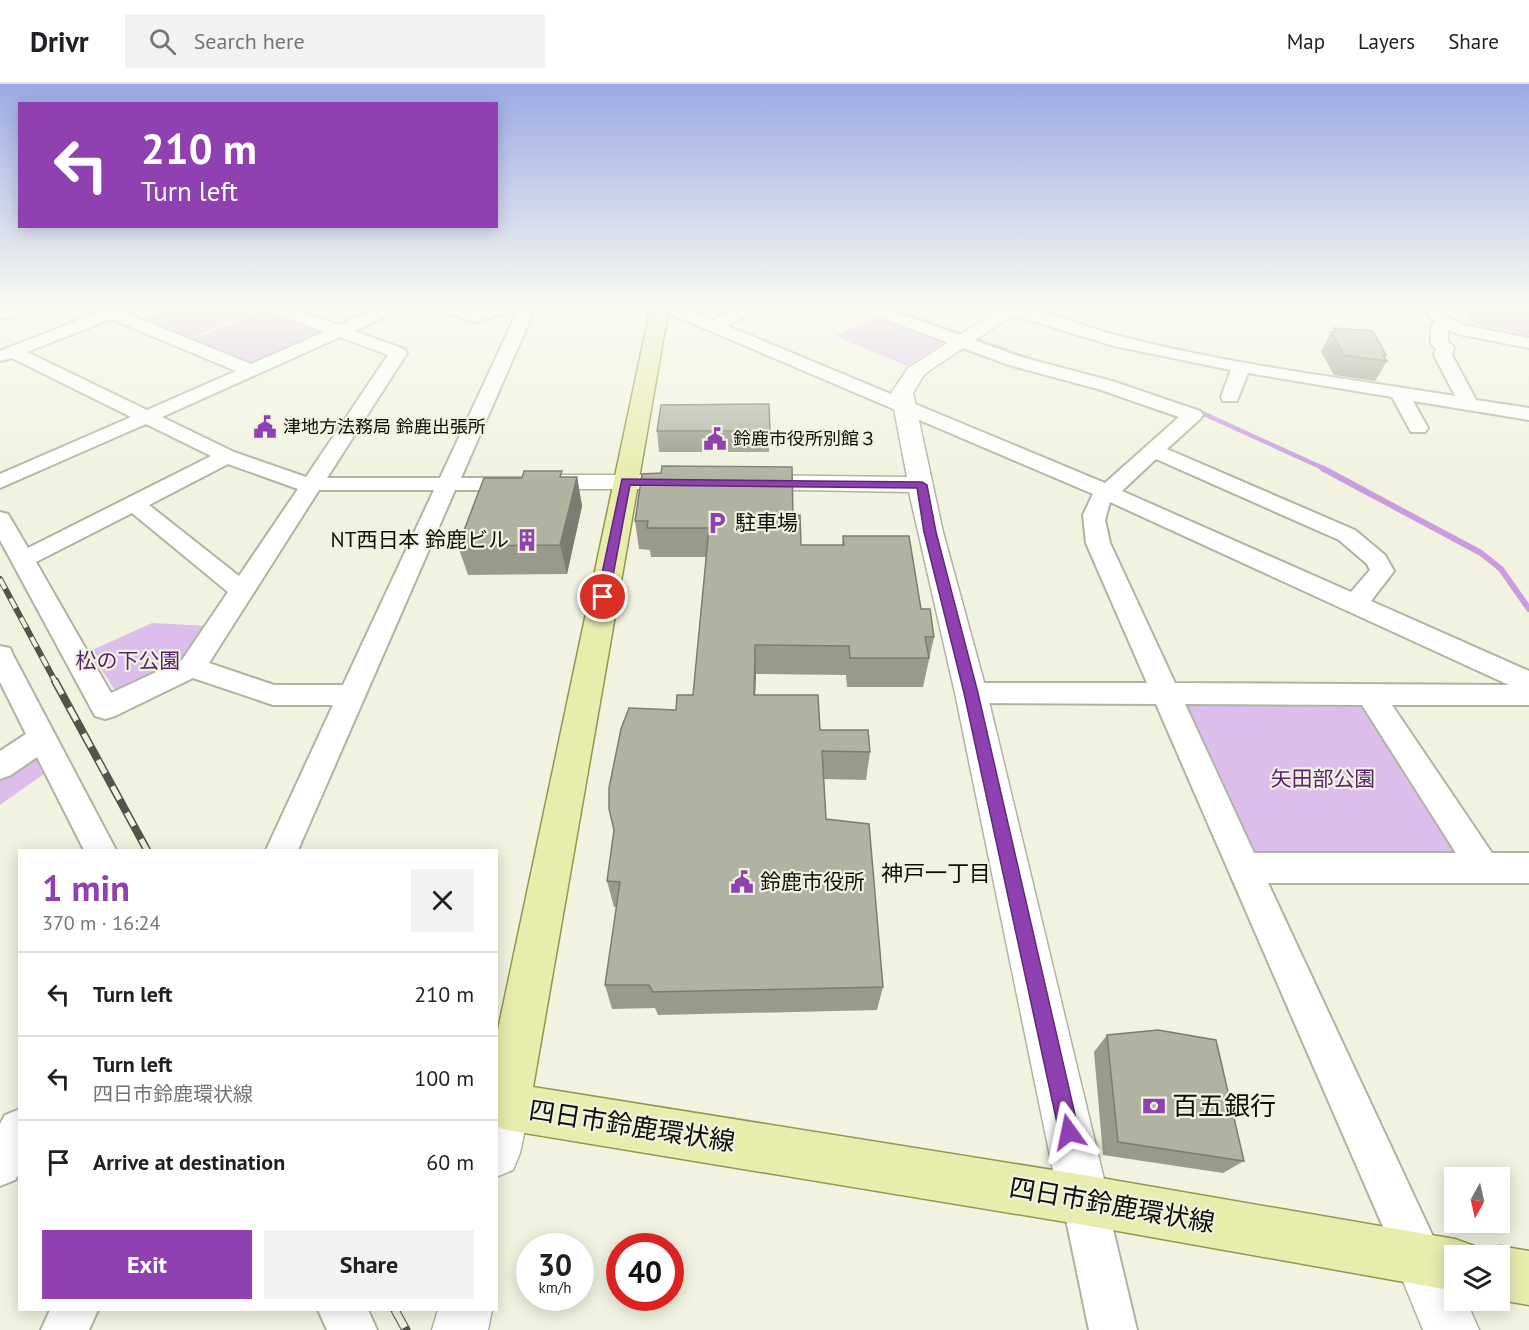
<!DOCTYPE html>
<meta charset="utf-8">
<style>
body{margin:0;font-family:"PT Sans","Noto Sans JP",sans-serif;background:#f2f2f2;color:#202124;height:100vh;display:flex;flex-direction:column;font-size:22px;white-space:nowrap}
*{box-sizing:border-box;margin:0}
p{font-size:20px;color:#757577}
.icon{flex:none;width:33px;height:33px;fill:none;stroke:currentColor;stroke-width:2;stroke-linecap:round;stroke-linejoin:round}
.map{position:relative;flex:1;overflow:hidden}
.side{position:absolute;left:18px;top:765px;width:480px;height:462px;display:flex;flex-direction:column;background:#fff;border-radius:0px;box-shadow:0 3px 15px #0003}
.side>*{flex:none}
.banner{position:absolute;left:18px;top:18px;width:480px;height:126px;border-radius:0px;box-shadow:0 3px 15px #0003;background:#8f41b1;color:#fff;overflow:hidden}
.needle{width:39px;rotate:188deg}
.buttons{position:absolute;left:1444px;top:1083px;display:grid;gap:12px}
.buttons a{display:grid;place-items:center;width:66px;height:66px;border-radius:0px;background:#fff;box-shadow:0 3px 15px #0003;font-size:30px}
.speed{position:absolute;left:516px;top:1149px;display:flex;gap:12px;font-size:30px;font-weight:700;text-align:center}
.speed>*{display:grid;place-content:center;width:78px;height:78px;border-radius:50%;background:#fff;box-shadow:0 3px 15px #0003;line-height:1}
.speed small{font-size:15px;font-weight:400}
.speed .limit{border:9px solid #d22;background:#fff;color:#111}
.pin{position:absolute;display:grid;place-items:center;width:51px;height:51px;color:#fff;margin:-26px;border:3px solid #fff;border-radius:50%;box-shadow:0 2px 6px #0007}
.me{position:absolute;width:66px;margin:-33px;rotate:348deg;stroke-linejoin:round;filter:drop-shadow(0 0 4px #0008)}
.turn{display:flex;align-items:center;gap:21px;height:126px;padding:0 24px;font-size:27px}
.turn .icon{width:78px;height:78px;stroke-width:2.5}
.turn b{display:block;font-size:42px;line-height:51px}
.round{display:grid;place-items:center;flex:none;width:63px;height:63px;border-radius:0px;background:#f2f2f2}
.overview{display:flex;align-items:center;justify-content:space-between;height:102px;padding:0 24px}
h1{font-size:36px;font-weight:700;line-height:45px;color:#8f41b1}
.action{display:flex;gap:12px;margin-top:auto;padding:12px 24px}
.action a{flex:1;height:69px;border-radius:0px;background:#8f41b1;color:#fff;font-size:24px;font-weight:700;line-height:69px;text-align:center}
.action a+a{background:#f2f2f2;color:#202124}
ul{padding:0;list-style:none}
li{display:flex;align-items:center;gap:18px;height:84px;padding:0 24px;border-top:2px solid #e0e0e0}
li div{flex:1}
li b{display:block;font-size:22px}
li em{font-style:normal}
header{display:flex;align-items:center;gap:36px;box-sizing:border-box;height:84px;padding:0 30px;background:#fff;border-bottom:2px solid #e0e0e0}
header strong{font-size:28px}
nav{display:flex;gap:33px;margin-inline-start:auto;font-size:21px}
.search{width:420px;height:54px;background:#f2f2f2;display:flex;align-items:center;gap:15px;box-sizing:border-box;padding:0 21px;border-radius:0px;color:#757577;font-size:22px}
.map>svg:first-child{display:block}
</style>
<header>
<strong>Drivr</strong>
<div class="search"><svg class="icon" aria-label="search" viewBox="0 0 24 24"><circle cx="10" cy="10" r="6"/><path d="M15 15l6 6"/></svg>Search here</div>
<nav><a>Map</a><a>Layers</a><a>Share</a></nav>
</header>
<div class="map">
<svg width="1529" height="1246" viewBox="0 0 1529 1246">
<rect width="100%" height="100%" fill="#f1f3e0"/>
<path fill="#dcbeec" d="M173,222h88l4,1 -78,32 -50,-19z
M1466,222h63v29l-57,-12z
M266,225l60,22 -2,4 -68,29 -9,1 -59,-24z
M880,230l67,26 -40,26 -72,-30z
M152,539l57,3c-6,9 -11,20 -18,28 -13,15 -58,36 -77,35l-24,-38z
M1190,617l166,1 15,6 91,141 -7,7h-195l-13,-7 -63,-141z
M34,665l10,25 -44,31v-31z"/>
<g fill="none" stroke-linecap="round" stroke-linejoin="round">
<path stroke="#c99ce0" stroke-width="4.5" d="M881,222l156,56
M1149,310l53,19 123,56"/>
<path stroke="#c99ce0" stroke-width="6" d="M1322,384l159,85 20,16 28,40"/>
<g stroke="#b1b3a1" stroke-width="4">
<path id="minor" d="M10,222h23l-2,3 -31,11v-11z
M115,222h22l-2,3 -10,4 126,51 73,-32 -59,-23 -2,-3h22l54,19 44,-19h21l-2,3 -48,22 50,18 3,4 -80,125h113l80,-172h16l-75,172h58l8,1 3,5 -3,5 -8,1h-64l-157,360h-32l67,-145h-60l-80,-27 -78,38 -10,3 -10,-3 -95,-176v-28l8,2 20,34 183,-92 -65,-32 -146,64v-14l131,-57 -119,-59 -12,3v-10zM111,235l125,52 -89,39 -120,-58zM340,253l48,18 -82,122 -72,-25 -72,-35zM228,380l70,25 -59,87 -90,-71zM319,406h115l-91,195h-69l-65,-22zM132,429l96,79 -46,68 -71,33 -75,-131z
M433,222h24l18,6 20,-6h24l-2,3 -42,13 -40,-13z
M657,222h21l35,14 28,-14h20l-2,3 -32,17 378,157 74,-66 -81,-28 -89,-24 -152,-56 -2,-3h23l143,51 91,24 88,30 3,4 -3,4 -33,30 188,81 30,25 9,16 -23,30 158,70v34h-137l100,148h37v30h-261l168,360 7,16 -7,16 -16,7 -16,-7 -248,-571 -185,-1 -10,-3 -4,-7 4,-7 10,-3h176l-61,-140 -3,-28 10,-21 -434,-185zM1156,375l183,81 28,24 3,6 -19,22 -229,-101zM1110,418l399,183 -334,-2 -65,-140 -5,-23zM1185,620l177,1 94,148h-202z
M991,222c45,-2 89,21 132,31 109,28 222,41 332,59l-21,-41 2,-6 -5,-5v-17l4,-5 -5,-5 -3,-11h16l2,9 18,10 66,13v10l-71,-14 -10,-4v12l6,5 -2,8 24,45 53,8v12l-116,-19 15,27 -3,4h-14l-19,-35 -144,-24 -11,28h-14l-2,-4 10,-27 -117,-24 -121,-37z
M0,562l10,2 3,7 103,195h-32l-47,-93 -26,18 -11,4v-28l26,-17 -26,-52z
M20,1025v63l-5,8 -15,6v-62l5,-9z
M1084,1094l15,7 7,15 31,130h-48l-27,-130 7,-15z
M50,1226h48l-9,20h-48z
M318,1226h50l9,20h-50z"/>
</g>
<g stroke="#b1b3a1" stroke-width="3">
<path id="tertiary" d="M1005,222h22l-97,64 -7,6 -10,17 30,139 44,161 122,507 -7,18 -18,7 -18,-7 -7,-18 -104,-507 -46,-201 -162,-3 -9,-2 -3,-5 3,-5 9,-2 160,2 -16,-84 17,-25z
M548,391h138l9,2 3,5 -3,5 -9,2h-138l-9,-2 -3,-5 3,-5z
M1420,1149l19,7 16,36v24h11l13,30h-56l-29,-71 7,-19z"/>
</g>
<g stroke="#b1b3a1" stroke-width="3">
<path id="secondary" d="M506,998l17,7 7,17 -10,47 -7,17 -17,7v-91z
M438,1226h54l-4,20h-56z"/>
</g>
<g stroke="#929750" stroke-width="3">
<path id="primary" d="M651,222h18l-136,781 551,88 371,64 19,7 4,10h-23v35l-371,-66 -578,-95 -10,-4v-87z
M1500,1162l29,5v54l-29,-5v-44h-19z"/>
</g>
<use href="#minor" fill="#fff" fill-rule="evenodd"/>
<use href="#tertiary" fill="#fff" fill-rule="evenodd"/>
<use href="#secondary" fill="#fff" fill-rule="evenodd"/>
<use href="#primary" fill="#e8ecad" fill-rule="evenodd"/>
<g stroke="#53544b" stroke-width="6">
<path id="rail-far2" d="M0,495l56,104"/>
</g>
<g stroke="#53544b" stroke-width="8">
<path id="rail-far1" d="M55,597l92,169"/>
</g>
<g stroke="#53544b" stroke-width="9">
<path id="rail" d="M395,1226l11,20"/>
</g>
<use href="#rail-far2" stroke="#f1f3e0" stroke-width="4" stroke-dasharray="11" stroke-linecap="butt"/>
<use href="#rail-far1" stroke="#f1f3e0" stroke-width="5" stroke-dasharray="15" stroke-linecap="butt"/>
<use href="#rail" stroke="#f1f3e0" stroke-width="7" stroke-dasharray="20" stroke-linecap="butt"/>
</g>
<path fill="#989a8a" d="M1334,244l52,27 -1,3 2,3 -12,20 -41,-6 -13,-23 10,-20h1z
M657,347h113l-1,21h-110z
M563,393h14l5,29 -15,68 -99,1 -10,-29z
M793,432l8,29h41l1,-9 78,73 13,28 -11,50h-76l-1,-12 -90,-1 -1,21 65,35 50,22 -4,28 -42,-1 2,40 57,168 -6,23 -219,5 -3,-7 -43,1 -7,-24 11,-78h-2l-7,-26 69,-171 17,-15 13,-138h-55l-1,-7 -11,-1 -4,-28z
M1107,951l137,126 -21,12 -120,-18 -9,-103z"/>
<path fill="#7c7d71" d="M577,393l5,29 -15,68 -7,-29z
M755,561l1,29 -2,50v-29z"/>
<path fill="#b1b3a1" stroke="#7c7d71" stroke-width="1.5" d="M1334,244l39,3 13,24h-3l4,6 -43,-6 -13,-23h6z
M769,320l1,27h-113l4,-26z
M662,382l130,1 1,49 7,-1 1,30h43l-1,-9h66l12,73h9l4,28h-9l4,21h-79l-1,-12 -94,-1 -1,50h64l2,35h48l2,22 -48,-1 4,68 43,5 14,163 -230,5 -4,-7h-44l15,-103 -13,-1 7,-51 -5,-21v-21l12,-59 8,-21 47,2 1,-15h16l16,-167h-62l1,-7h-13l7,-47 19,-1z
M524,387h38l-2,6h17l-17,68 -102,1 26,-68h38z
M1158,946l58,10 28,121 -126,-19 -11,-107z"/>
<linearGradient id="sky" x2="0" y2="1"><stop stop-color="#9baae5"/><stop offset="0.56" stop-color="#f9faf1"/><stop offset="1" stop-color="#f9faf1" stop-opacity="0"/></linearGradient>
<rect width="1529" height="396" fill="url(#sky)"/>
<path fill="#8f41b1" stroke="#5d2a73" stroke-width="1.5" d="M622,395l300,3 5,3 9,47 42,161 101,439 -3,7 -7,3 -7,-3 -3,-7 -95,-439 -40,-161 -7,-44 -287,-3 -21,112 -6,4 -6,-4z"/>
<defs>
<g id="civic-bare" transform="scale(1.8)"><path d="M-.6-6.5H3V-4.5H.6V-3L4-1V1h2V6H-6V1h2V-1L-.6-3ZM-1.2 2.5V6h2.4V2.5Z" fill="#8f41b1" stroke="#f1f3e0" stroke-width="2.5" paint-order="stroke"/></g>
<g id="parking-bare" transform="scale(1.8)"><path d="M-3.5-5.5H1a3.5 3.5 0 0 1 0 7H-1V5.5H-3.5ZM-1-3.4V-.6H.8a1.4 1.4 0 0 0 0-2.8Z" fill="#8f41b1" stroke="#f1f3e0" stroke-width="2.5" paint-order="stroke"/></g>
<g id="building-bare" transform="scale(1.8)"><path d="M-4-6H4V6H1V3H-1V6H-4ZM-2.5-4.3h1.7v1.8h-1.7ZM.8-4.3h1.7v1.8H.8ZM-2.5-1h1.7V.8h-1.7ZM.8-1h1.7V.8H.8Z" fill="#8f41b1" stroke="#f1f3e0" stroke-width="2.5" paint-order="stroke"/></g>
<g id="bank-bare" transform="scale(1.8)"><path d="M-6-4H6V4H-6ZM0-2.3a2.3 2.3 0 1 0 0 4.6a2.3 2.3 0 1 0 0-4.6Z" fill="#8f41b1" stroke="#f1f3e0" stroke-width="2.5" paint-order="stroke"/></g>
</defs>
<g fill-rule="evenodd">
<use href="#civic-bare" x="265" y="343"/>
<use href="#civic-bare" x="715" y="355"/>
<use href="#parking-bare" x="717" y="439"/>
<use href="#building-bare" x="527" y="456"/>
<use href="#civic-bare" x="742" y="798"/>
<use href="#bank-bare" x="1154" y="1022"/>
</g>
<g text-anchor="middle" stroke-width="4.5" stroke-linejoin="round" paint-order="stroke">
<g font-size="18" fill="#0e0f09" stroke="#f1f3e0" text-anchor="start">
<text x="283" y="349">津地方法務局 鈴鹿出張所</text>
<text x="733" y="361">鈴鹿市役所別館３</text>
</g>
<g font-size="21" fill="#0e0f09" stroke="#f1f3e0" text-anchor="start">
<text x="735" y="446">駐車場</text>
<text x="509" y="463" text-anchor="end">NT西日本 鈴鹿ビル</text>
<text x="760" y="805">鈴鹿市役所</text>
</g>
<g font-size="21" fill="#5a2372" stroke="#f1f3e0">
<text x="128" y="584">松の下公園</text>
<text x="1323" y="702">矢田部公園</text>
</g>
<g font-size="22" fill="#0e0f09" stroke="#f1f3e0">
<text x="936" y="797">神戸一丁目</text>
</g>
<g font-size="26" fill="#0e0f09" stroke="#f1f3e0" text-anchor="start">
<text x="1172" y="1031">百五銀行</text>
</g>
<g font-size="26" fill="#0e0f09" stroke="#f1f3e0">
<text transform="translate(632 1042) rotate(9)" y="9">四日市鈴鹿環状線</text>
<text transform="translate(1112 1121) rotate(10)" y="9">四日市鈴鹿環状線</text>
</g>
</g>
</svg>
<div class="buttons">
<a><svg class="needle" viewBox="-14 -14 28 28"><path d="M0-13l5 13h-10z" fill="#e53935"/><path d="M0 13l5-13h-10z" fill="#757577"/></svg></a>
<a><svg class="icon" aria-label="layers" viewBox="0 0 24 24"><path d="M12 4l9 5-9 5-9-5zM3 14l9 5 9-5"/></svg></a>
</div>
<div class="speed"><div>30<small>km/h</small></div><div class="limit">40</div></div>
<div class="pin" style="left:603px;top:513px;background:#d93025"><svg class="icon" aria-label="arrive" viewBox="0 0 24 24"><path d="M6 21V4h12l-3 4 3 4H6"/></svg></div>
<svg class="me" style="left:1069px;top:1048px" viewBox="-20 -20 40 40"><path d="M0-17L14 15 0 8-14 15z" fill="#8f41b1" stroke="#fff" stroke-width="4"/></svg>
<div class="banner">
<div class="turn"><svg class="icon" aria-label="left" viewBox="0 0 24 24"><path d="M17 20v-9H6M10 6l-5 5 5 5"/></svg><div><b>210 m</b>Turn left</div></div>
</div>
<section class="side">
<div class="overview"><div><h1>1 min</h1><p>370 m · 16:24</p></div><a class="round"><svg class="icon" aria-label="close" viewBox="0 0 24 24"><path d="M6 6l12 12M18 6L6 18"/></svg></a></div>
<ul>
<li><svg class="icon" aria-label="left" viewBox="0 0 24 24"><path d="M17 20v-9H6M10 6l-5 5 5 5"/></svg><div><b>Turn left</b></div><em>210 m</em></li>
<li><svg class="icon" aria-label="left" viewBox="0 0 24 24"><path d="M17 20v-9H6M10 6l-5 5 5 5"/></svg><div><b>Turn left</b><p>四日市鈴鹿環状線</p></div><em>100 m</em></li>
<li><svg class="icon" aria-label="arrive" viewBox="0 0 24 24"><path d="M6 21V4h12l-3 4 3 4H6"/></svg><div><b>Arrive at destination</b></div><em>60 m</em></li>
</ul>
<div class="action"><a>Exit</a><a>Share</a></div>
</section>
</div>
